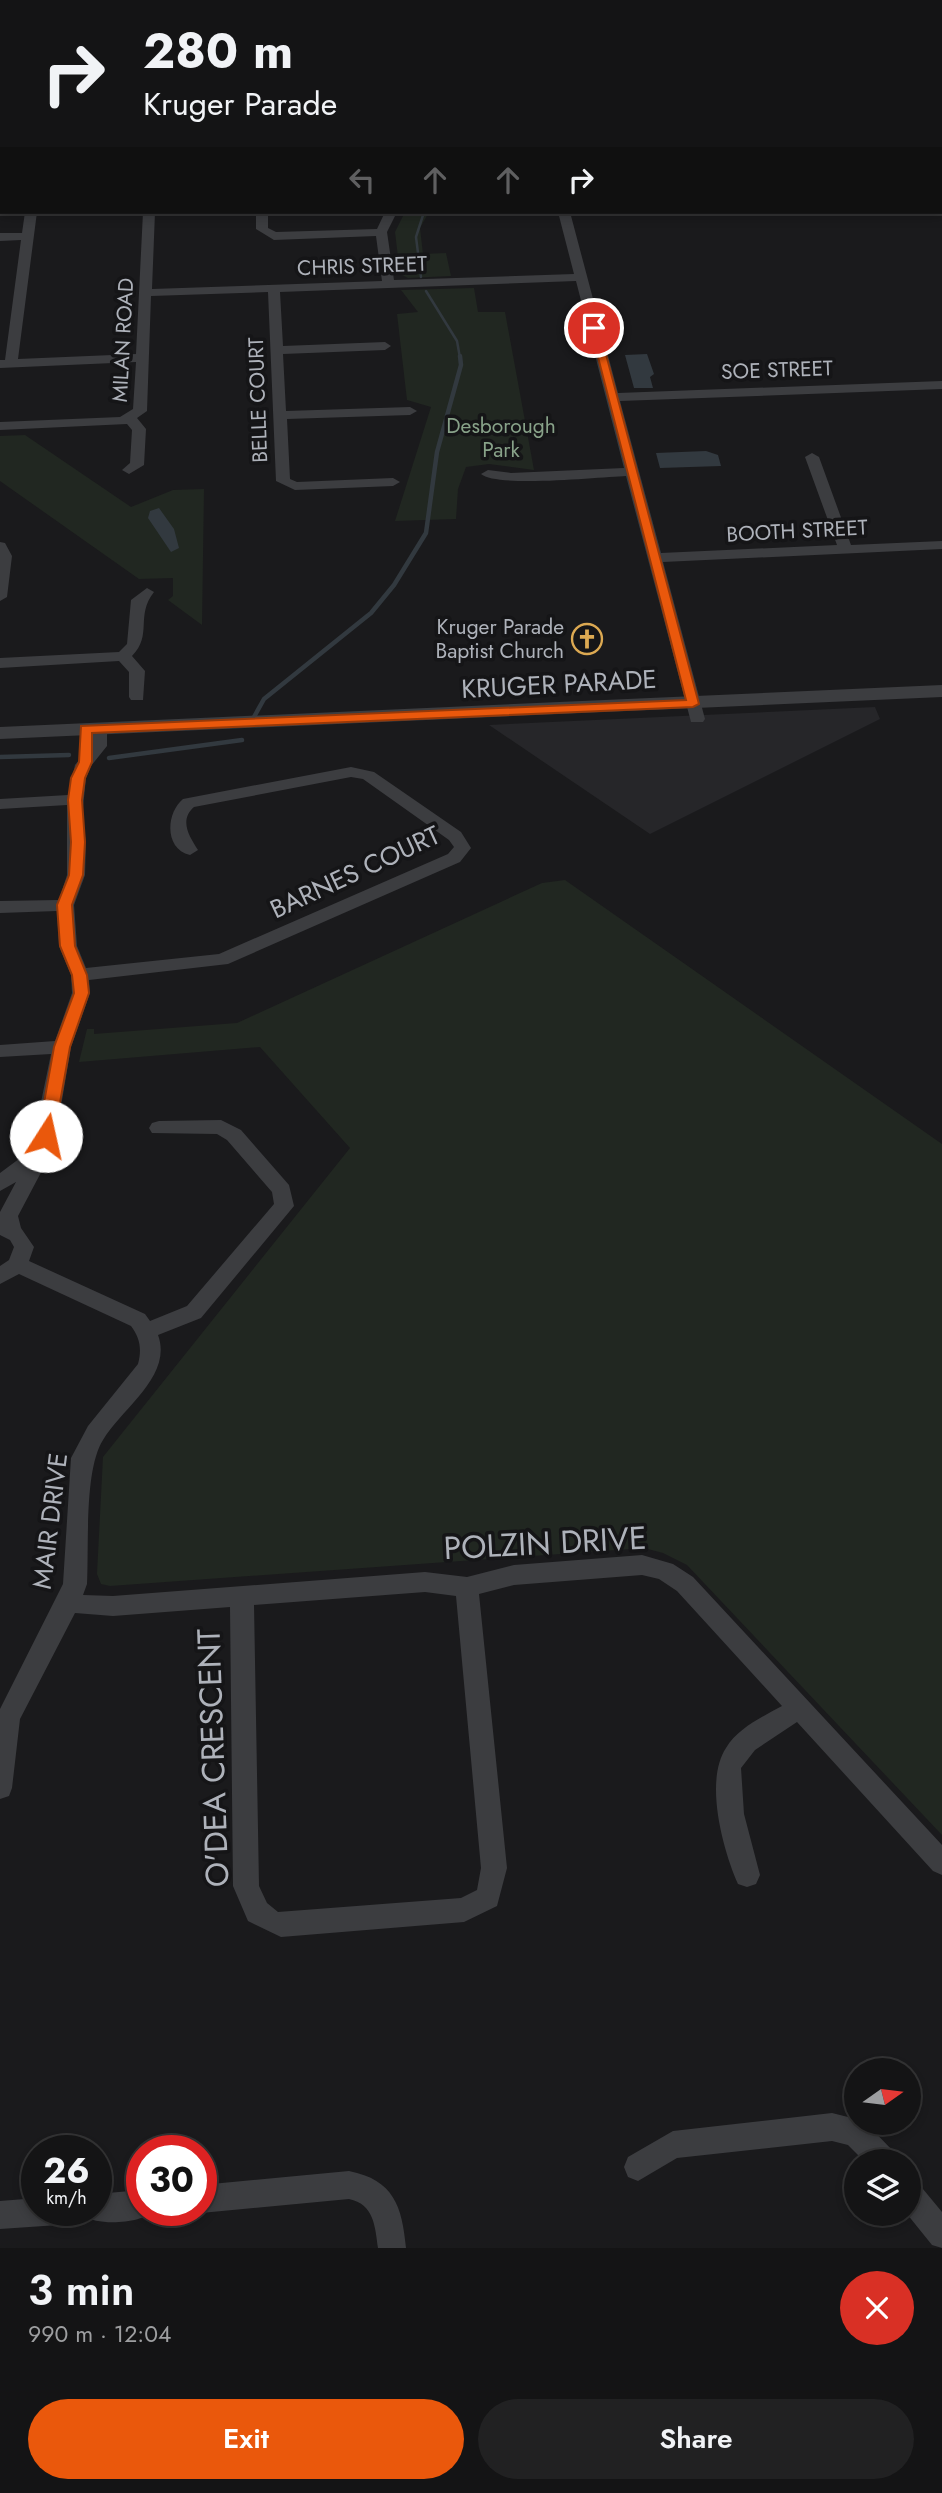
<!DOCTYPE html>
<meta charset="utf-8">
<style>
body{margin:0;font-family:Jost,sans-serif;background:#212122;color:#f1f3f6;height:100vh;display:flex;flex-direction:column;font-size:26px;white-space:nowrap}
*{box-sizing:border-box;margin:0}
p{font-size:23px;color:#9d9ea0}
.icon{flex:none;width:38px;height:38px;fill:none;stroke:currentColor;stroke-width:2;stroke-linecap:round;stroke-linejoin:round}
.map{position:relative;height:2248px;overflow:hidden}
.details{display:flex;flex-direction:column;background:#141415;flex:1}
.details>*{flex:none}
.banner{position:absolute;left:0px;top:0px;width:943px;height:214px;box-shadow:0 4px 10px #0003,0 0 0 2px #333334;background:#141415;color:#f1f3f6;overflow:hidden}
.needle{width:46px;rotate:76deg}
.tools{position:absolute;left:844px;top:2058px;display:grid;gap:14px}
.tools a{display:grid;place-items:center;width:77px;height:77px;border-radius:50%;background:#141415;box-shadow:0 4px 10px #0003,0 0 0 2px #333334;font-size:35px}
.speed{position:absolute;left:21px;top:2135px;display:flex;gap:14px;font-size:35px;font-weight:700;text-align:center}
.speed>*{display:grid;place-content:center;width:91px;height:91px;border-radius:50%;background:#141415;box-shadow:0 4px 10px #0003,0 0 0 2px #333334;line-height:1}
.speed small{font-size:18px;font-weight:400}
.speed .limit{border:10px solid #d22;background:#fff;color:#111}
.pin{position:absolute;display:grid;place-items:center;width:60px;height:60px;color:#fff;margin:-30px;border:4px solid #fff;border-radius:50%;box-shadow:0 2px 7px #0007}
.me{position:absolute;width:77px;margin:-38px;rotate:10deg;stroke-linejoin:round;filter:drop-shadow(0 0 5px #0008)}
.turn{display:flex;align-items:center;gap:24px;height:147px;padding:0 28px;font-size:32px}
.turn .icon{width:91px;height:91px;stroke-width:2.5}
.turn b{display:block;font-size:49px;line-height:60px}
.lanes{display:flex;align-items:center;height:66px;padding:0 28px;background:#0003;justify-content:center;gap:35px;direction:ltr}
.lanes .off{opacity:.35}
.round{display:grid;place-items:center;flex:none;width:74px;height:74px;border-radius:37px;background:#212122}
.summary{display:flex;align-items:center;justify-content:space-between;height:119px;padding:0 28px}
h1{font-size:42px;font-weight:600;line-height:52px}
.cta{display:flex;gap:14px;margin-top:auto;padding:14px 28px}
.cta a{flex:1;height:80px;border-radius:42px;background:#ea580c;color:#fff;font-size:28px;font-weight:600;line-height:80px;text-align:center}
.cta a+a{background:#212122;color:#f1f3f6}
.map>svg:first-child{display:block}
</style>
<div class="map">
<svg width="942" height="2248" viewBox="0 0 942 2248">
<rect width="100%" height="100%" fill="#1a1a1c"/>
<path fill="#262629" d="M875,707l5,12 -230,115 -161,-109z"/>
<path fill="#212721" d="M677,0h265v79v-77h-271z
M405,212h24l-9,16 3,26 23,-1 5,23 -43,2 -8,-4 -5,-42z
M474,288l4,24h27l29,158 -45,-6 -23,3 -8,22 -2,30 -61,2 36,-114 -24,-7 -10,-86 21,-2 -17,-22z
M25,435l106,72 42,-17 31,-1 -2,136 -34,-25 5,-4v-18l-34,1 -139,-98v-45z
M565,880l377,264v691l-255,-270 -24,-12 -19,-5 -534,38 -9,-2 -4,-10 6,-117 247,-309 -90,-101 -181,15 8,-33h7v5l143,-11 305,-140z"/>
<path fill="#32393f" d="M647,354l7,20 -4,3 3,11h-19l-9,-33z
M706,451l12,4 3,11 -61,2 -4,-15z
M159,508l15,21 5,19 -8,4 -23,-34 2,-7z"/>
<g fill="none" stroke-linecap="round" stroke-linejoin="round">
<path stroke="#32393f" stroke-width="2.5" d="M421,277l-5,-40 8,-25
M426,291l31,50 3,17"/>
<path stroke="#32393f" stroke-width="4.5" d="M254,717l10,-18 107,-86 23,-28 32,-52 11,-81 24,-87 -1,-9
M0,757l69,-2
M109,758l133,-18"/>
<path fill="#3c3d40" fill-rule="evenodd" d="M248,0h9l2,2h-13z
M400,0h10v2h-10z
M0,122h2l-2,7z
M25,212h12l-19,147 118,-5 7,-142h12l-3,77 230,-8 -6,-45 -102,4 -18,-11v-17h12v16l8,4 101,-3 8,-17h12l-10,20 7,48 180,-6 -16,-62h12l48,181 324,-12v8l-322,12 41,152 176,-8 -32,-88 7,-4 7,4 32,88 91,-4v8l-279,13 42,157 -2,3h-12l-65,-246c-25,1 -129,12 -145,-2l7,-4 23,3 113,-5 -48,-187 -296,11 3,54 102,-4 6,4 -6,4 -102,4 3,57 124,-4 7,4 -7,4 -123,4 3,60 7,3 96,-4 7,4 -7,4 -98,4 -19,-9 -8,-189 -117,4 -4,115 -10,7 9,11 -2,36 -15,9 -7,-4 8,-7 2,-33 -5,-6 -127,6v-8l120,-5 13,-8 3,-47 -136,6v-8h5l16,-120 -21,1v-8h22z
M0,542l5,1 7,13 -5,41 -7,4z
M147,588l7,4c-19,24 -1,43 -22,64l13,15 -2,29h-12l-2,-3v-25l-10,-11 -119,7v-10l119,-6 8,-8 4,-44z
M99,723l8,5v18l-16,20 -5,12 -4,39 4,25 -1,33 -11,30 3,41 9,22 133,-14 229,-100 6,-7 -5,-7 -86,-61 -12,-2 -157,30c-15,13 -5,29 4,43l-8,5c-26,-6 -24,-42 -7,-56l168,-32 23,5 87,60 10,16 -11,14 -232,102 -139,16 1,13 -19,54 -15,89 -10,27 -28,53 3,12 13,19 -5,14 116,53 5,7 37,-15 87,-102 -2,-12 -45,-52 -10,-6 -65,-1 -3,-5 3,-5 7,-2 62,-1 20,10 48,55 5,21 -93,112 -43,17c15,41 -36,73 -55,105 -19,30 -14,106 -16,144l-4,11 30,1 312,-24 42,5 47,-12 128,-10 31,9 20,13 249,268v30l-9,-4 -136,-149 -42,28 -14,18 3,46 16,61 -4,9 -9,3 -9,-3c-15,-34 -34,-103 -12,-136 12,-20 36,-31 56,-42l-105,-115 -18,-12 -17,-4 -128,10 -35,9 28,274 -10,38 -33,16 -183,15 -33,-16 -15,-35 -3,-279 -117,9 -38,-3 -55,106 -8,69 -3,8 -9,3v-90l63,-125 8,-126 17,-32 50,-62c4,-15 2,-26 -7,-38l-112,-52 -19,10v-18l9,-6 5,-13 -4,-7 -10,-5v-23l16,-30 -16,9v-18l31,-23 20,-96 -51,3v-12l55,-4 17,-48 -1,-18 -12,-29 -2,-35 -57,2v-12l59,-1 8,-25v-70l-67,4v-10l68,-4 7,-30 16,-20v-17zM425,1592l31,4 25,272 -4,22 -16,8 -183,14 -11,-9 -8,-17 -5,-281z
M832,2113l24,6v4h10l27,28 4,10h-33l-16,-16 -16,-4 -155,17 -39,23 -10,-4 -4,-10 4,-10 45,-26z
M349,2171c45,9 53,35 57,77h-28c-3,-22 -4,-44 -29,-49l-148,14 -7,-3h7v-25z
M908,2179l10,4 24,29v36l-10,-3 -25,-31z
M142,2190v20h12c-10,14 -58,16 -69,6l-2,4 -10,4 -73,5v-28l37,-3v12h59v-16z"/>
<path fill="#3c3d40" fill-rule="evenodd" d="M942,685v12l-942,42v-12z"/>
</g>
<path fill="#ea580c" stroke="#983908" stroke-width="2" d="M590,326l9,2 100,376 -6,3 -601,26v29l-7,16 -3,22 3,42 -2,33 -11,30 3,41 12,29 2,18 -19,54 -16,89 -2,4h-11l-3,-4 16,-89 20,-54 -2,-18 -12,-29 -3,-41 12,-30 2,-33 -3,-42 3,-22 8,-16 2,-36 605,-26z"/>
<defs>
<g id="church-ring" transform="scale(1.575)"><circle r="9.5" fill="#151517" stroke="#dca952" stroke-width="1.5"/><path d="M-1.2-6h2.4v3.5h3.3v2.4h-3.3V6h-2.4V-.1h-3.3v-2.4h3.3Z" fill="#dca952"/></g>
</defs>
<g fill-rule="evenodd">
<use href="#church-ring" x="587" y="639"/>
</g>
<g text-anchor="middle" stroke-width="7" stroke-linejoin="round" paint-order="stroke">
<g font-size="21" fill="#aeb2ba" stroke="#151517">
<text transform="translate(362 266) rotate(-2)" y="7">CHRIS STREET</text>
<text transform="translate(123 340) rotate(-87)" y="7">MILAN ROAD</text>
<text transform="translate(777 370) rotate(-2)" y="7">SOE STREET</text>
<text transform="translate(258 400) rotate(-92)" y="7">BELLE COURT</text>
<text transform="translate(797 531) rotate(-3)" y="7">BOOTH STREET</text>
</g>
<g font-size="21" fill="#88a289" stroke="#151517">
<text x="501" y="433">Desborough<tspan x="501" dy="24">Park</tspan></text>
</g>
<g font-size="21" fill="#aeb2ba" stroke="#151517" text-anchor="end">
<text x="564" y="634">Kruger Parade<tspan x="564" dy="24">Baptist Church</tspan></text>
</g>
<g font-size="26" fill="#aeb2ba" stroke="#151517">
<text transform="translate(559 684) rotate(-3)" y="9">KRUGER PARADE</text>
<text transform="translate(355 872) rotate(-25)" y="9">BARNES COURT</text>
<text transform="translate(50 1521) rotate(-83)" y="9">MAIR DRIVE</text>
</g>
<g font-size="32" fill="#aeb2ba" stroke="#151517">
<text transform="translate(545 1543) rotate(-3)" y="11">POLZIN DRIVE</text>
<text transform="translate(213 1758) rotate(-92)" y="11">O'DEA CRESCENT</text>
</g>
</g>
</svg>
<div class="tools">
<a><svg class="needle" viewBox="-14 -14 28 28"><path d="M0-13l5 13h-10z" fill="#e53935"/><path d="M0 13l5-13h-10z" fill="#9d9ea0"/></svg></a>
<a><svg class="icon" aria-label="layers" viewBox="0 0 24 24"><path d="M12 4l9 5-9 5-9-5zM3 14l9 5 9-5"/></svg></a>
</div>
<div class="speed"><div>26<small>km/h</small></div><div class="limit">30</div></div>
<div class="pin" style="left:594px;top:328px;background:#d93025"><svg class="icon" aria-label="arrive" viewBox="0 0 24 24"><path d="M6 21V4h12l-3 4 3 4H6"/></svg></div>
<svg class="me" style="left:46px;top:1136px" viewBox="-20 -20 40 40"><circle r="19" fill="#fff"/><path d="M0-13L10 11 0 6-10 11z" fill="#ea580c"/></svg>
<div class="banner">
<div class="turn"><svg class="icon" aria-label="right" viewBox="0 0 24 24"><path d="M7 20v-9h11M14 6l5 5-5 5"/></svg><div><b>280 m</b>Kruger Parade</div></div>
<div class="lanes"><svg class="icon off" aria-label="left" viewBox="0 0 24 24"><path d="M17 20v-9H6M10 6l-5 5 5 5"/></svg><svg class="icon off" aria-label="ahead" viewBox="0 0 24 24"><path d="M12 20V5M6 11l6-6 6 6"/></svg><svg class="icon off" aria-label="ahead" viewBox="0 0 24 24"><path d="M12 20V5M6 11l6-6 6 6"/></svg><svg class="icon" aria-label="right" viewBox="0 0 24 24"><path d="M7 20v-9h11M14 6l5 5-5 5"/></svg></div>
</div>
</div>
<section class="details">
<div class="summary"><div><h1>3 min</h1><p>990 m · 12:04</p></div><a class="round" style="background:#d93025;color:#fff"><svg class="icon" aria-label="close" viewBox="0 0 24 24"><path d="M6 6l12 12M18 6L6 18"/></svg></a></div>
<div class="cta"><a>Exit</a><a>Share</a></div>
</section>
